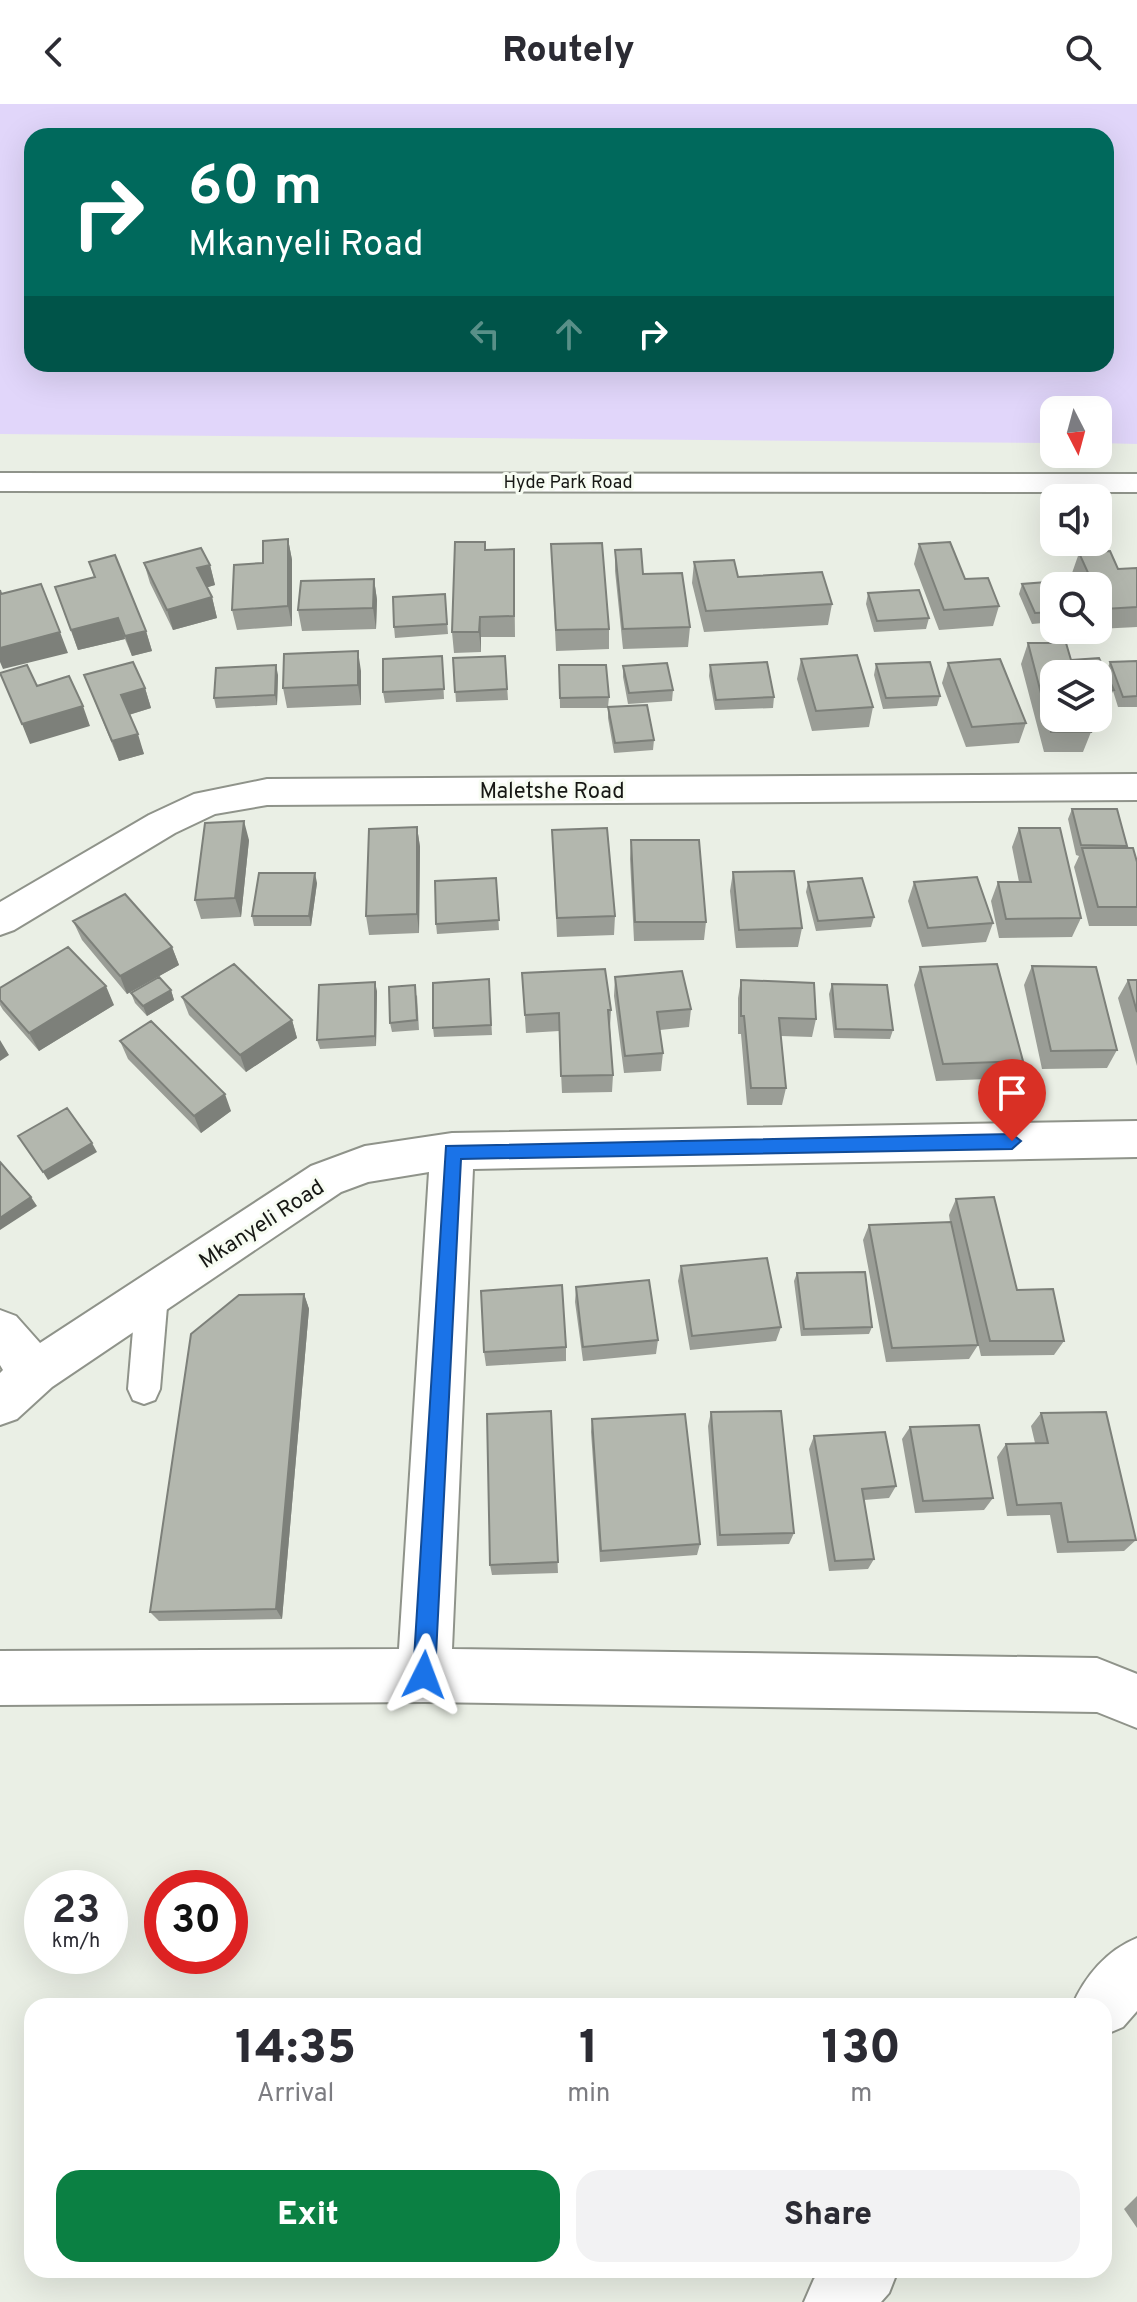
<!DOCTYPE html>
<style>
body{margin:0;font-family:Overpass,sans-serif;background:#f2f2f3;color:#2b2b33;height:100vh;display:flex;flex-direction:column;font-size:30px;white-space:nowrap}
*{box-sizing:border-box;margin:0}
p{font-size:26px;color:#7c7c81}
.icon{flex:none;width:44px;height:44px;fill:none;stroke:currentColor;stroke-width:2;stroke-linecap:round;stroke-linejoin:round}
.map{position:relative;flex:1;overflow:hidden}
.details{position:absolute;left:24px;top:1894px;width:1088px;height:280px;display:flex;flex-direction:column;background:#fff;border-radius:24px;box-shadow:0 8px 32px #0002}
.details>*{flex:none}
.top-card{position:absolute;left:24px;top:24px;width:1090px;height:244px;border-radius:24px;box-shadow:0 8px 32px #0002;background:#00695c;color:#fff;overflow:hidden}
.needle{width:52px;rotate:174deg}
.controls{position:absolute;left:1040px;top:292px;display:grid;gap:16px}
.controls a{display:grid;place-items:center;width:72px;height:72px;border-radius:16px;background:#fff;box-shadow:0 8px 32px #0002;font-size:40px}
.speed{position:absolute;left:24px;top:1766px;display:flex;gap:16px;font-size:40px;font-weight:700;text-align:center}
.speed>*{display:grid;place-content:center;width:104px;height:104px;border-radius:50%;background:#fff;box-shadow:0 8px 32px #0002;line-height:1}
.speed small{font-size:20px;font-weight:400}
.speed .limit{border:12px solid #d22;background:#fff;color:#111}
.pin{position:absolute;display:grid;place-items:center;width:68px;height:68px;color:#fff;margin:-82px -34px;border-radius:50% 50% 50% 0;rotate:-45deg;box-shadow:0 0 8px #0007}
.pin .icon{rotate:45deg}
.me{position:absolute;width:88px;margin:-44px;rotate:3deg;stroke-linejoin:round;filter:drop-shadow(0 0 6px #0008)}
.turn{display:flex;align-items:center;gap:28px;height:168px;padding:0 32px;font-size:36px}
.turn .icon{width:104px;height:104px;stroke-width:2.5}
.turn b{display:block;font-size:56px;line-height:68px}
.lanes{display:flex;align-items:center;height:76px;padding:0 32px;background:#0003;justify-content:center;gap:40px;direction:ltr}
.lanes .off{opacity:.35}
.eta{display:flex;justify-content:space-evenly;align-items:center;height:136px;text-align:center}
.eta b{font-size:48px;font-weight:800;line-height:56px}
.button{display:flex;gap:16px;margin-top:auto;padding:16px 32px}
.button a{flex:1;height:92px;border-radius:24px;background:#0b8043;color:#fff;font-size:32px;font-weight:800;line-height:92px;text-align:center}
.button a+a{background:#f2f2f3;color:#2b2b33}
header{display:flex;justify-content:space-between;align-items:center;height:104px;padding:0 32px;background:#fff;font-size:36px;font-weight:800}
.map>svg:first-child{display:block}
</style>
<header><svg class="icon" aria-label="back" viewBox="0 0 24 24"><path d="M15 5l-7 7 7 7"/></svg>Routely<svg class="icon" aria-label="search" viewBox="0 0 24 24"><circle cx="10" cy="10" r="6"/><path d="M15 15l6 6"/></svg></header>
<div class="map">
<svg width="1137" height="2198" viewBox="0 0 1137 2198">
<rect width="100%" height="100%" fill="#eaefe5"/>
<path fill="#e1d6fa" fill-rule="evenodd" d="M0,0h1137v340l-39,-1v-33h-44v33l-1054,-9zM32,32h1074v228h-1074z"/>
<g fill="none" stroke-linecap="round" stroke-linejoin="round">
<g stroke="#8f938a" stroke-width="4">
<path id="service" d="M152,1177l11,4 5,10 -8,94 -5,11 -11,4 -11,-4 -5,-11 8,-94 5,-10z"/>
</g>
<g stroke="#8f938a" stroke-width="4">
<path id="minor" d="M1137,670v26l-870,5 -52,9 -40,19 -161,97 -14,5v-33l149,-87 45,-21 73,-15z
M1137,1017v36l-664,12 -21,480 645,9 40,16v54l-40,-16 -673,-10 -424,3v-54l399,-2 30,-477 -61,10 -27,10 -289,195 -35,32 -17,6v-52l3,-3 -3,-5v-55l16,6 24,27 271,-177 54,-20 87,-13z
M1137,1834v73l-14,16 -19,8v-29h-32c13,-30 35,-56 65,-68z
M822,2166h76l-9,23 -8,9h-77l10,-23z"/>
</g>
<g stroke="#8f938a" stroke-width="4">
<path id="tertiary" d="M0,369l1137,1v18l-1137,-1z"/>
</g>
<use href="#service" fill="#fff" fill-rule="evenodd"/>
<use href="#minor" fill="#fff" fill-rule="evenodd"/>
<use href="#tertiary" fill="#fff" fill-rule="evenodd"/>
</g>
<path fill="#9a9d96" d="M288,435l4,21v66l-55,4 -5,-20z
M551,440l58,85v20l-53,2z
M919,440l80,62 -6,20 -54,4 -25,-66z
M514,445l1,88h-34v15l-27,1 -2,-21 34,-82z
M615,446l28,24 47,53 -2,20 -65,2 -8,-78z
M1079,449l39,16 19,-1v59l-39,2v-43h-21l-5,-13z
M89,458l57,69 6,20 -20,5 -7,-17 -47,11 -23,-63 39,-10z
M694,458l44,15 94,27 -4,21 -124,7 -12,-49z
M144,459l66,2 5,20 -8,2 5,10 5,21 -44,12 -23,-47z
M374,475l3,21 -1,29 -74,2 -4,-21z
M1022,480l32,2v36l-22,2 -13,-30z
M868,489l61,25 -3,11 -52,3 -8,-28z
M445,490l3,40 -53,4 -1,-11z
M1028,539l78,29 4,-10 27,-1v46h-19l-5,-16 -8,19h-7v-36h-44l37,58 -8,20h-39l-23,-88z
M442,552l2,43 -59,4 -2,-11z
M505,552l3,44 -52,2 -3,-44z
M801,555l72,48 -4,20 -57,4 -15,-52z
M948,559l78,60 -7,20 -53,4 -24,-64z
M876,560l64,32 -3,10 -54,3 -9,-34z
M559,561l50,32 -1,10 46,33 -1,10 -39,3 -6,-35v-10h-48z
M710,561l64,32 -1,11 -58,2 -6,-34z
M623,562l50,24 -1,11 -44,3 -5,-27z
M361,567v34l-74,3 -4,-20z
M84,571l61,13 6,20 -22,7 15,39 -25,7z
M278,571l-1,30 -61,3 -2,-10z
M1072,705l55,37 -1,2 11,14v64h-48l-15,-59 5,-11 -3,-1 -8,-36z
M417,723l3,20 -1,86 -50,2 -3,-19z
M1019,724l62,90 -9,19 -73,1 -8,-37 7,-19h21l-7,-35z
M552,726l63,86 -1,19 -57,2z
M249,736l-8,77 -40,2 -6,-19z
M631,736l75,82 -2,18 -70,1 -4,-82z
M733,768l69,56 -4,19 -62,1 -6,-57z
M496,774l3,52 -62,4 -1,-10z
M808,778l66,35 -3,10 -55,4 -10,-39z
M914,778l79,41 -7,19 -64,5 -14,-46z
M317,779l-6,43h-57l-2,-10z
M73,817l99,26 7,18 -52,29 -45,-54z
M1032,862l85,84 -10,18 -65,1 -18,-84z
M920,863l103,94 -8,17 -79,3 -22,-96z
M522,869l89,37 -1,18 3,47 -1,17 -50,1 -3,-62 -33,2z
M615,873l76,32 -2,18 -29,3 3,23 -2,18 -37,2 -10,-77z
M489,875l3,56 -58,2 -1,-9z
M741,876l75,39 -4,18 -31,-1 5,52 -4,17h-35l-6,-71h-3v-36z
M1128,876h9v86l-19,-68z
M832,880l61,46 -3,9 -56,-1 -5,-44z
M0,884l114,17 -75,46 -36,-41 -3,-5z
M171,886l3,10 -27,16 -12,-13 -4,-10z
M377,887l-1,55 -56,3 -3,-9z
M417,891l2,35 -27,2 -2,-9z
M182,893l110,23 5,18 -51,34 -57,-57z
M120,937l111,70 -30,22 -73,-74z
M956,1095l61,91 47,51 -10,14 -73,1 -25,-108 22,97 -9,14 -83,3 -23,-122 6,-15 81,-3 -1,-7z
M681,1162l100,61 -5,14 -86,9 -12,-69z
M797,1169l75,54 -3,7 -68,2 -7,-55z
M576,1183l82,53 -2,14 -73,7 -8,-59z
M304,1190l5,15 -27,310 -123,2 -9,-9z
M566,1243v14l-80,5 -2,-14z
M551,1307l7,162 -66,2 -2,-10z
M711,1308l83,121 -5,11 -72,2 -9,-120z
M1041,1309l95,127 -12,11 -67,2 -7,-38 -43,1 -10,-59 9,-13 29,-1 -4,-17z
M592,1315l108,125 -3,11 -97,7 -9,-130z
M910,1323l83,71 -9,12 -69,3 -13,-74z
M814,1332l82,50 -7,12 -25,2 10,59 -6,10 -39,2 -20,-122z
M1137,2092v32l-13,-19z"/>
<path fill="#7d807a" d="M288,435l4,21v66l-4,-20z
M210,461l5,20 -13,4 -5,-21z
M374,475l3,21 -1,29 -3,-21z
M212,493l5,21 -44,12 -6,-20z
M480,513l1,20v15l-2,-20z
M118,514l7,21 -47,11 -7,-20z
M146,527l6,20 -20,5 -7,-20z
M60,528l8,21 -65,16 -3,-7v-14z
M358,547l3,20v34l-3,-20z
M276,561l2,10 -1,30 -2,-10z
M145,584l6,20 -23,7 -7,-20z
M83,602l7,20 -60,18 -8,-20z
M138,630l6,20 -25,7 -7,-20z
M244,717l5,19 -8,77 -6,-19z
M417,723l3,20 -1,86 -2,-19z
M315,769l2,10 -6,43 -2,-10z
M172,843l7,18 -52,29 -7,-18z
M375,878l2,9 -1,55 -1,-10z
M106,882l8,19 -75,46 -10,-18z
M171,886l3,10 -27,16 -4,-10z
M292,916l5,18 -51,34 -6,-17z
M0,936l9,15 -9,6z
M225,990l6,17 -30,22 -7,-17z
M92,1039l5,9 -49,28 -5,-8z
M31,1093l6,9 -37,24v-12z
M304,1190l5,15 -27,310 -6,-10z"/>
<path fill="#b3b7ae" stroke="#7d807a" stroke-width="2" d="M288,435v67l-56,4 2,-45 29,-2v-22z
M455,438h30v8l29,-1v67l-34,1 -1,15h-27z
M950,438l15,37 23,-1 11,28 -55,4 -25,-66z
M602,439l7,86 -53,1 -5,-86z
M201,444l9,17 -13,3 15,29 -45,13 -23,-47z
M641,445l2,25 39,-1 8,54 -67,2 -8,-79z
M1110,447l8,18 19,-1v39l-33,2 -6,-13v-10h-4l-15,-33z
M115,451l31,76 -21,5 -7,-18 -47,12 -16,-43 40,-10 -6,-15z
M734,456l4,17 84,-5 10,32 -126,7 -12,-49z
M374,475l-1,29 -75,2 3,-29z
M1072,476l3,6h-21v26l-19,1 -13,-29z
M41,480l19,48 -60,16v-58l1,4z
M919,486l10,28 -52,3 -9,-28z
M445,490l2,30 -53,3 -1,-30z
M1028,539h38l5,17 28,-2 15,32 -16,1v-17h-44v44h33l4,14h-40z
M358,547v34l-75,3 1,-34z
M857,551l16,52 -57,4 -15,-52z
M442,552l2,33 -61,3v-33z
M505,552l2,33 -52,3 -2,-34z
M1000,555l26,64 -54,4 -24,-64z
M1137,557v35l-14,1 -13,-35z
M133,558l12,26 -24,7 17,39 -26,7 -28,-66z
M767,558l7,35 -58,3 -6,-35z
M930,558l10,34 -54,2 -10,-34z
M667,559l6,27 -44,3 -6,-27z
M27,561l10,21 32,-10 14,30 -61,18 -22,-51z
M276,561l-1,30 -61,3 2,-30z
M559,561h47l3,32 -49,1z
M647,601l7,35 -39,3 -7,-36z
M1072,705h45l10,37 -46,-1z
M244,717l-9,77 -40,2 10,-77z
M417,723v87l-51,2 3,-87z
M607,724l8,88 -58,2 -5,-88z
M1019,724h41l21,90 -75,1 -8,-37h33z
M631,736h68l7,82h-71z
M1082,744h51l4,14v45h-39z
M794,767l8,57 -63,2 -6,-58z
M259,769h56l-6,43h-57z
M977,773l16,46 -65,5 -14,-46z
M496,774l3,42 -63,4 -1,-43z
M862,774l12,39 -56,4 -10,-39z
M125,790l47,53 -52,29 -47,-55z
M68,843l38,39 -77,47 -29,-33v-12z
M234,860l58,56 -52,35 -58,-58z
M997,860l26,97 -80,3 -23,-97z
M1032,862l64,1 21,83 -66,1z
M605,865l6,41h-3l5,65 -52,1 -2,-63 -34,2 -3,-42z
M682,867l9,38 -34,3 6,41 -38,3 -10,-79z
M159,873l12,13 -28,16 -12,-13z
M489,875l2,46 -58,3v-45z
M741,876l73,3 2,36 -37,-1 7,70h-35l-7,-72h-3z
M1128,876h9v32z
M375,878v54l-58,4 2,-55z
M832,880l55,1 6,45 -57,-1z
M415,881l2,35 -27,3 -1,-36z
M151,917l74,73 -31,22 -74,-75z
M67,1004l25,35 -49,29 -25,-36z
M0,1058l31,35 -31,21z
M994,1093l23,93 36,-1 11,52h-74l-34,-142z
M951,1118l27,123 -86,3 -23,-123z
M767,1154l14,69 -89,9 -11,-70z
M865,1168l7,55 -68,2 -7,-56z
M649,1176l9,60 -75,7 -7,-60z
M562,1181l4,62 -82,5 -3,-61z
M304,1190l-28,315 -126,3 41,-278 48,-39z
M551,1307l7,151 -68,3 -3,-151z
M781,1307l13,122 -74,2 -9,-123z
M1106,1308l30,128 -68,2 -7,-39 -44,2 -11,-61 42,-1 -7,-30z
M685,1310l15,130 -99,7 -9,-132z
M979,1321l14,73 -70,3 -13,-74z
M885,1328l11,54 -34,3 12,70 -39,2 -21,-125z"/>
<path fill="#1a73e8" stroke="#114b97" stroke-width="2" d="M1012,1030l9,7 -9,8 -551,10 -26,516 -3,8 -8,3 -8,-3 -3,-8 33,-529z"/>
<g text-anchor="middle" stroke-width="6" stroke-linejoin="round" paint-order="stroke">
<g font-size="18" fill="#171815" stroke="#f7fcf2">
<text x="568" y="384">Hyde Park Road</text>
</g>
<g font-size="22" fill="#171815" stroke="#f7fcf2">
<text x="552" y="694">Maletshe Road</text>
<text transform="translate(261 1119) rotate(-33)" y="8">Mkanyeli Road</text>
</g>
</g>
</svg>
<div class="controls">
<a><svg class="needle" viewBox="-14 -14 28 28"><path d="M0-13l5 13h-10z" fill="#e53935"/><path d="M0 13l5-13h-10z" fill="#7c7c81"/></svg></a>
<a><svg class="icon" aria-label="sound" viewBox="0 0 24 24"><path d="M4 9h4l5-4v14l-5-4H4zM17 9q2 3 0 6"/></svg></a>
<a><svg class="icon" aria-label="search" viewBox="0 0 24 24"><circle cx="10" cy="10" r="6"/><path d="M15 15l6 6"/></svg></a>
<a><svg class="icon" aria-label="layers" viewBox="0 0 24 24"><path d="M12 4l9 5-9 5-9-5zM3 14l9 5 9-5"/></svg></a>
</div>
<div class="speed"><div>23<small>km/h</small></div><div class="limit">30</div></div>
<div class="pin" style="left:1012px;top:1037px;background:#d93025"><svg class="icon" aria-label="arrive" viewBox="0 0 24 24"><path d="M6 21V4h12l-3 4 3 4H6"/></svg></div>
<svg class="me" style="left:424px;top:1571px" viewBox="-20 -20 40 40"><path d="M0-17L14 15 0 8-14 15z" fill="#1a73e8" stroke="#fff" stroke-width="4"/></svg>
<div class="top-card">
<div class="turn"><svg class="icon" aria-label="right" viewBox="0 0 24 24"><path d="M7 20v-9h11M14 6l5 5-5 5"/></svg><div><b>60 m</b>Mkanyeli Road</div></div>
<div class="lanes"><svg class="icon off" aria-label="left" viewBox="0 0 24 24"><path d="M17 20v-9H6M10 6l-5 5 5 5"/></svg><svg class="icon off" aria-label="ahead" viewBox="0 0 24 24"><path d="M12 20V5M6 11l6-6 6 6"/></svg><svg class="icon" aria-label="right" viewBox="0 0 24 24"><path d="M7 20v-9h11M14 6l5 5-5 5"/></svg></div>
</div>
<section class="details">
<div class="eta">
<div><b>14:35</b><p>Arrival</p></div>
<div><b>1</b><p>min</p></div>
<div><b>130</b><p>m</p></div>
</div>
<div class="button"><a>Exit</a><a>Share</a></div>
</section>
</div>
